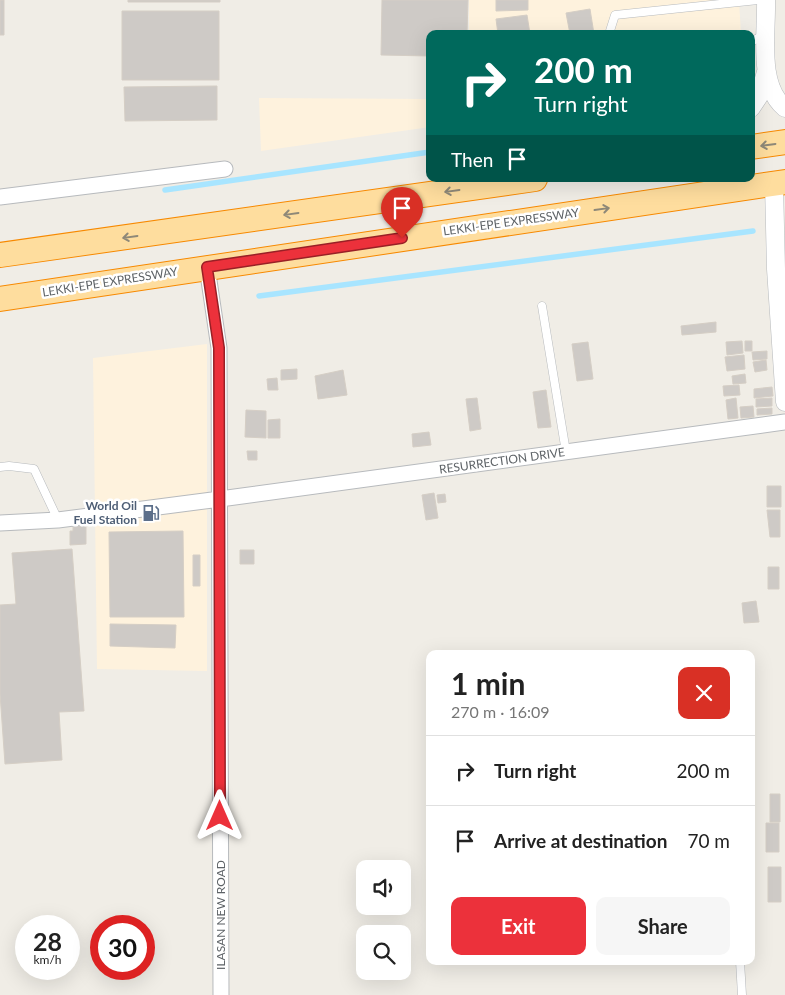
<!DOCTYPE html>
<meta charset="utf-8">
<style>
body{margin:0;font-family:Lato,sans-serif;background:#f6f6f6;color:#222;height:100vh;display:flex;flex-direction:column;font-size:19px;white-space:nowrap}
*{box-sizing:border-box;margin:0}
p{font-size:16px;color:#767676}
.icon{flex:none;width:28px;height:28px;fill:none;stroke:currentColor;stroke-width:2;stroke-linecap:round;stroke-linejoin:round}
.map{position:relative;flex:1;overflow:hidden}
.side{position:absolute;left:426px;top:650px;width:329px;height:315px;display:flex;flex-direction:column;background:#fff;border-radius:10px;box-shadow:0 5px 20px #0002}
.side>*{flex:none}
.top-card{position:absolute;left:426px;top:30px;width:329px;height:152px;border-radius:10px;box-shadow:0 5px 20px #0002;background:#00695c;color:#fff;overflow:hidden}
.tools{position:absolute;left:356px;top:860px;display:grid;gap:10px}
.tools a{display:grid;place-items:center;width:55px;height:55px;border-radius:10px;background:#fff;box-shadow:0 5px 20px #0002;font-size:25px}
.speed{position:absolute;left:15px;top:915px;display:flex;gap:10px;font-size:25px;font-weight:700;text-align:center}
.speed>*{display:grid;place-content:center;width:65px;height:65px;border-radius:50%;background:#fff;box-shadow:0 5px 20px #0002;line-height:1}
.speed small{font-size:12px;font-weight:400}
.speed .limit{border:8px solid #d22;background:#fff;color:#111}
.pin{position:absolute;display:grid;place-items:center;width:42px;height:42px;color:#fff;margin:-51px -21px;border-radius:50% 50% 50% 0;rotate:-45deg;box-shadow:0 0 5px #0007}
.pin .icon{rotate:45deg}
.me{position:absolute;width:55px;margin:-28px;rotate:0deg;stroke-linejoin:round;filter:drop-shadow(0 0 4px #0008)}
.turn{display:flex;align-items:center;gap:18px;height:105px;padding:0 25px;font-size:22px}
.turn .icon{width:65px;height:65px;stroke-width:2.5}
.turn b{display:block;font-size:35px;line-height:42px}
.then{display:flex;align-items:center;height:48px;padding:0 25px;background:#0003;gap:10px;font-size:19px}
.round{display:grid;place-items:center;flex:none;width:52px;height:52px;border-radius:10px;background:#f6f6f6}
.headline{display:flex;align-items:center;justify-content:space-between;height:85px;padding:0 25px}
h1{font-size:30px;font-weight:700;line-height:38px}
.cta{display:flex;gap:10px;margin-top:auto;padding:10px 25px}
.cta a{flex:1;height:58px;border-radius:10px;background:#ec313b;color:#fff;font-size:20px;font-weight:700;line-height:58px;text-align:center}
.cta a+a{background:#f6f6f6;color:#222}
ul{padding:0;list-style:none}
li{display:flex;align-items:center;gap:15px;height:70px;padding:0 25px;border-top:1px solid #e0e0e0}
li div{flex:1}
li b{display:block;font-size:19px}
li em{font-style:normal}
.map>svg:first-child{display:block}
</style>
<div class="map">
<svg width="785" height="995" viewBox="0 0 785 995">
<rect width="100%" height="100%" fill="#f0ede6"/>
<path fill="#fef2dd" d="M469,0h270l2,34h-272z
M259,98l171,1v28l-169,24z
M207,344v327l-110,-2 -4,-311z"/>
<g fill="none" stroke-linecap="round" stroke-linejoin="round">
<path stroke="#a8e5ff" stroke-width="5.5" d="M165,190l265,-38
M259,296l494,-65"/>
</g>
<path fill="#cecac6" stroke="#d5cec5" d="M0,0h4v35h-4z
M128,0h92v2h-92z
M382,0h86l-1,34h-37v22l-49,-1z
M496,0h32v10l-32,1z
M590,9l4,25h-24l-4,-21z
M122,11h97v69h-97z
M527,15l3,19h-32l-2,-15z
M217,86v34l-92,1 -1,-34z
M716,322v10l-34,3 -1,-9z
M742,341l1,12 -16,2 -1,-13z
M745,341h7v10h-7z
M588,342l5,37 -16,2 -5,-37z
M767,351v8l-14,1 -1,-8z
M744,355l1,14 -18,2 -2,-14z
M766,360l1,10 -12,2 -2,-10z
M297,369v10l-16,1v-10z
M343,370l4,25 -29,4 -3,-23z
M745,374l1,9 -13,1 -1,-8z
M277,378l1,12h-10l-1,-11z
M739,385l1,10 -16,1 -1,-10z
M772,387l1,9 -19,2v-9z
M546,390l5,37 -13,1 -5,-36z
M477,398l4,31 -11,2 -4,-32z
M736,398l2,20 -10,1 -2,-19z
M772,398v8l-16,1v-8z
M753,406l1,11 -13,1 -1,-11z
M772,408v6l-15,1v-6z
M246,410l20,1v27l-21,-1z
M280,419v19h-12v-18z
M429,432l2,13 -18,2 -1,-13z
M247,451h10v9h-9z
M767,486h14v21h-14z
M434,493l4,25 -12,2 -4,-25z
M445,494l1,8 -8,1 -1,-8z
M767,510h13v27h-10z
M86,523v21l-16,1v-14h3v-7z
M183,531l1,86h-74l-1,-85z
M72,549l12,162 -25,1 3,48 -57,4 -5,-70v-89l16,-1 -4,-51z
M240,550h14v14h-14z
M193,555h7v31h-7z
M768,567h11v22h-11z
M756,601l3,21 -15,1 -2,-20z
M110,624l66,1 -1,23 -65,-2z
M770,794h10v28h-10z
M766,823h13v29h-13z
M768,867h13v35h-13z"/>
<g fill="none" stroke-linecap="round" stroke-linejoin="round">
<g stroke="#b7babd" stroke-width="9">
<path id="service" d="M609,34l6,-19 143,-15
M751,42l14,-8
M542,306l24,146
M0,467l9,-1 25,3 24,51
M740,961l2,34"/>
</g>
<g stroke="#b7babd" stroke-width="17">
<path id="minor" d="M0,197l225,-28
M207,267l12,81 2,647
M0,523l58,-3 162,-21 565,-77"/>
</g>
<g stroke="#b7babd" stroke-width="19">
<path id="tertiary" d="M766,0c1,33 -9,85 19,108
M751,108l8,-12 7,-24
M774,184l2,85 9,133"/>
</g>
<g stroke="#f78900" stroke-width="26">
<path id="trunk" d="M751,147l34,-5
M0,255l535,-76
M0,299l785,-117"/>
</g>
<use href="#service" stroke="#fff" stroke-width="8"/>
<use href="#minor" stroke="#fff" stroke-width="15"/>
<use href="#tertiary" stroke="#fff" stroke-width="18"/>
<use href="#trunk" stroke="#fedd9e" stroke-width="24"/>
</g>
<defs><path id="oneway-shaft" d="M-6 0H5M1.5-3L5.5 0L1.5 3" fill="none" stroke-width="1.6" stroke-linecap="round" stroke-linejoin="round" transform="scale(1.25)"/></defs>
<g stroke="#8e8878">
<use href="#oneway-shaft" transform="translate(768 145) rotate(172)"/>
<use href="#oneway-shaft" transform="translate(452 191) rotate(172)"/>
<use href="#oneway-shaft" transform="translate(602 209) rotate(-8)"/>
<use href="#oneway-shaft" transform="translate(291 214) rotate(172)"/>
<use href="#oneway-shaft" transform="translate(130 237) rotate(172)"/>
</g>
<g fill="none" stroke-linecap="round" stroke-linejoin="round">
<g stroke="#992026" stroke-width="12">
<path id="route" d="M220,816l-1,-468 -12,-81 195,-29"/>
</g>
<use href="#route" stroke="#ec313b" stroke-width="9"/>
</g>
<defs>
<g id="fuel-bare" transform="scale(1.35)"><path d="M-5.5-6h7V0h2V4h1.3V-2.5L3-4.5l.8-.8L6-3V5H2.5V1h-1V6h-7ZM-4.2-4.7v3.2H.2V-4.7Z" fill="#5c6f8a" stroke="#fff" stroke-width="2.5" paint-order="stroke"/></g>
</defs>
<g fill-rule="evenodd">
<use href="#fuel-bare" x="151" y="513"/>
</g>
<g text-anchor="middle" stroke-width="5" stroke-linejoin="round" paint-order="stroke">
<g font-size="12" fill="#5e6367" stroke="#fff">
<text transform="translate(511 222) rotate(-8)" y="4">LEKKI-EPE EXPRESSWAY</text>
<text transform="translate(110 282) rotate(-9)" y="4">LEKKI-EPE EXPRESSWAY</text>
<text transform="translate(502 461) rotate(-8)" y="4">RESURRECTION DRIVE</text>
<text transform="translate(221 915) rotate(-90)" y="4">ILASAN NEW ROAD</text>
</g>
<g font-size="12" font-weight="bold" fill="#4e5e75" stroke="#fff" text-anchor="end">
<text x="137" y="510">World Oil<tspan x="137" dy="14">Fuel Station</tspan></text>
</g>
</g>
</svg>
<div class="tools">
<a><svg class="icon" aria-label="sound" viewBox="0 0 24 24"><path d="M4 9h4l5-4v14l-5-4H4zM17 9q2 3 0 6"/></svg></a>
<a><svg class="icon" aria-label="search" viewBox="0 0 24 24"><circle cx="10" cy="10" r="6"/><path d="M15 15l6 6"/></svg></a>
</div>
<div class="speed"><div>28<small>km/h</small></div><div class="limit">30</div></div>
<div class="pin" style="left:402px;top:238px;background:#d93025"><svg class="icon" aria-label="arrive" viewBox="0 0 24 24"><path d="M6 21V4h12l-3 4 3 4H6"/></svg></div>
<svg class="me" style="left:220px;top:816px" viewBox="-20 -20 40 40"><path d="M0-17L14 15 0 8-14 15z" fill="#ec313b" stroke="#fff" stroke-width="4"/></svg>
<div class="top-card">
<div class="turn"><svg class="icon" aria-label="right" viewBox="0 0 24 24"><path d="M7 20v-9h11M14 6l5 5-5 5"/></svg><div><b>200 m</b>Turn right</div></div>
<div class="then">Then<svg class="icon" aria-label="arrive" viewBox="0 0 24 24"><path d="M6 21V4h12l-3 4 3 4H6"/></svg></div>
</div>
<section class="side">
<div class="headline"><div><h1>1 min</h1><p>270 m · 16:09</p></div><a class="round" style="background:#d93025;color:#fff"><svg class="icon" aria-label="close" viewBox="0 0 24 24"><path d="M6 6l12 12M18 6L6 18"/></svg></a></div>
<ul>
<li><svg class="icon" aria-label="right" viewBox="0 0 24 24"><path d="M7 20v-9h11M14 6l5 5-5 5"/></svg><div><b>Turn right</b></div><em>200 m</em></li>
<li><svg class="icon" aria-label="arrive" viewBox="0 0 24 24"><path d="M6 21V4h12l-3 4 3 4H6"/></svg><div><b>Arrive at destination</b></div><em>70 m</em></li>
</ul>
<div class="cta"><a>Exit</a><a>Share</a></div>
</section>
</div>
